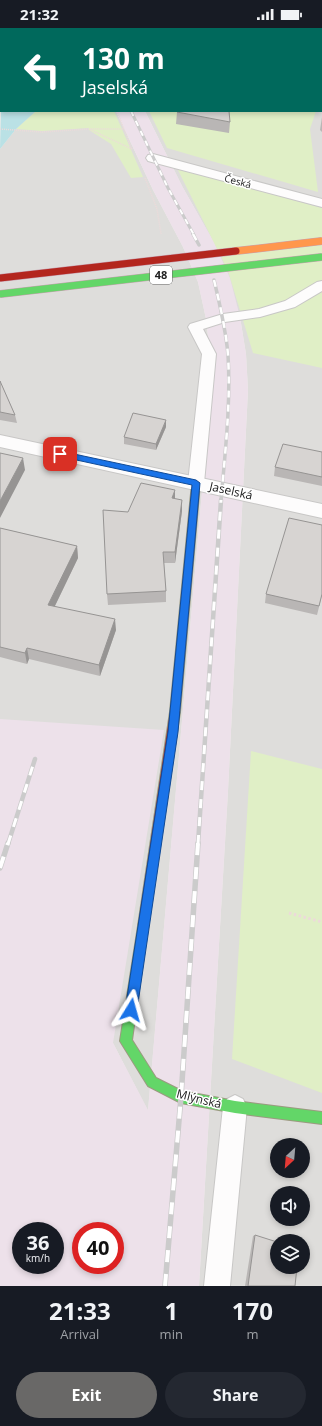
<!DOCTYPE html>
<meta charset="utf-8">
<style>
body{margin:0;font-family:"Open Sans",sans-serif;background:#242831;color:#f1f3f6;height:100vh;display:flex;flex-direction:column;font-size:15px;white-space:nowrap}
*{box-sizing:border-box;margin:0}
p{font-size:13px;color:#9ea1a6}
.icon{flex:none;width:22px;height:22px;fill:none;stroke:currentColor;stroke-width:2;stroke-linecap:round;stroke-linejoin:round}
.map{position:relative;height:1258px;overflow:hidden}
.side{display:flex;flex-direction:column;background:#171b24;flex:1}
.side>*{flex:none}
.guide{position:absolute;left:0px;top:0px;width:322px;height:84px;box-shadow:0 2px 6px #0003;background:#00695c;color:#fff;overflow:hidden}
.needle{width:26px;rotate:206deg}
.controls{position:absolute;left:270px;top:1110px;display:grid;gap:8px}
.controls a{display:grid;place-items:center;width:40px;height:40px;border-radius:50%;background:#171b24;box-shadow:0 2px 6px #0003;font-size:20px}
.speed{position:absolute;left:12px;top:1194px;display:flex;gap:8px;font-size:20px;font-weight:700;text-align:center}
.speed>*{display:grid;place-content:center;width:52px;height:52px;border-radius:50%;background:#171b24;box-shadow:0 2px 6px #0003;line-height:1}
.speed small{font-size:10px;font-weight:400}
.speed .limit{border:6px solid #d22;background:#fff;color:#111}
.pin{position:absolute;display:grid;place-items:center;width:34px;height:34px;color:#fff;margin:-17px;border-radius:8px;box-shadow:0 2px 6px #0006}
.me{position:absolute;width:44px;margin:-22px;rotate:8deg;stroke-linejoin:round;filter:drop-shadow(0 0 3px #0008)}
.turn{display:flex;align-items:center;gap:14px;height:84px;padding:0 16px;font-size:18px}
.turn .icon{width:52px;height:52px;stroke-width:2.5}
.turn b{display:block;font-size:28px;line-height:34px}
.eta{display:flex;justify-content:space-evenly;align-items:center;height:68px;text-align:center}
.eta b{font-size:24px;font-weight:700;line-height:28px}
.button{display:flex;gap:8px;margin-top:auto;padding:8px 16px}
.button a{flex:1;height:46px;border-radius:24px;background:#696867;color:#fff;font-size:16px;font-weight:700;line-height:46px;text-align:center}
.button a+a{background:#242831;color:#f1f3f6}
.status{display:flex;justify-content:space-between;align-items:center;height:28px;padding:0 20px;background:#171b24;direction:ltr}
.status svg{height:11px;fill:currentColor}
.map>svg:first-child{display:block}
</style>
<div class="status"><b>21:32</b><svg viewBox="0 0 49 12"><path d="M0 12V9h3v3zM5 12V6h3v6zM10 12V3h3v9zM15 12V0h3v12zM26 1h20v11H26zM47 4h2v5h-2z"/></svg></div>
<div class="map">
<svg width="322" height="1258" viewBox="0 0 322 1258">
<rect width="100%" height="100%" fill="#efedea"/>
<path fill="#dedddb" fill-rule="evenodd" d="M128,0h194v1258h-123l29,-495 20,-401 -2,-36 -6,-37 -26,-74 -32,-57 -37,-75h176v-82zM277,1117h26v26h-26zM277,1165h26v26h-26zM277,1213h26v26h-26z
M36,83h80l37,79 30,57 15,35 8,37 4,35 1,34 -63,723 -35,-68 -113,-324v-570l16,-20z"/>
<path fill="#ede1ea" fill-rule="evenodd" d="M116,83h29l37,75 32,56 16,36 10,39 6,37 2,36 -20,401 -29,495h-199v-567l164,11 -51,313 35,67 63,-722 -1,-34 -4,-35 -8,-37 -15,-35 -30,-57zM21,1203h34v34h-34zM81,1203h34v34h-34z"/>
<path fill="#e0efc6" d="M36,83h78l29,66 -12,1 -20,-34 -22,-14v-2l-47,3 -26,-2z
M149,83h167l-6,18 8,63 -151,-44z
M177,140l145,40v160l-69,-15 -25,-82z
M251,723l71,18v324l-90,-34z"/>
<path fill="#bae1e5" d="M1,81v2h35l-20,18 -16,20z"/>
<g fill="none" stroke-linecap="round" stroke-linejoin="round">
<g stroke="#c8c7c6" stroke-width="2">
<path id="lane" d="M152,0h10v1h-10z
M322,253v10l-27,16 -35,10 -35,5 -22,7 13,25 -12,129 -2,4 -6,2 -6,-2 -2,-4 14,-129 -14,-27 2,-3 33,-10 36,-5 26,-8 32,-19z
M235,1067l8,4 4,8 -17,179h-26l19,-179 4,-8z"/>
</g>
<g stroke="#c8c7c6" stroke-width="2">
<path id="street" d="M4,0h12v1h-12z
M0,57h1l-1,9z
M153,126l169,45v8l-174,-46 -2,-3 2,-3z
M0,407l322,69v14l-322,-71z"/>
</g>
<g stroke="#9b9a80" stroke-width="2">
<path id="fast" d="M143,893l4,1 1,4 -16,114 24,38 26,13 53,10 87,11v12l-87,-11 -54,-10 -33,-17 -28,-45 18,-115 1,-4z"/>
</g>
<g stroke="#9b9a80" stroke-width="2">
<path id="slow" d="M196,452l4,3 -20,229 -2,3 -3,1 -3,-1 -2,-3 22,-229z"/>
</g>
<g stroke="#9b9a80" stroke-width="2">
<path id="jam" d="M175,680l3,1 2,3 -32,214 -1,4 -4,1 -4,-1 -1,-4 32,-214 2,-3z"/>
</g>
<path stroke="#ecdada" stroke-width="1.5" stroke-dasharray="1 1" stroke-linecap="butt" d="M117,83l15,39
M0,101l42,3 47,-3h34
M91,102l41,19
M145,150l12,31 4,25"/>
<path stroke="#ecdada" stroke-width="3" stroke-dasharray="2.5 2.5" stroke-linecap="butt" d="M289,885l33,9"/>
<use href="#lane" fill="#fdfcfc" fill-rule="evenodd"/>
<use href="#street" fill="#fdfcfc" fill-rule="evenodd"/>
<use href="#fast" fill="#63d668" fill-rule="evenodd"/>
<use href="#slow" fill="#ff974d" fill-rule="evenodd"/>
<use href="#jam" fill="#b3261e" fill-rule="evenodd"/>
<g stroke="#cbcbcb" stroke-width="3">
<path id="rail-far3" d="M131,83l37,77 26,47"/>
</g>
<g stroke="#cbcbcb" stroke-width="3.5">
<path id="rail-far2" d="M193,206l6,11
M214,252c6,25 12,50 14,75 3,48 -3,98 -7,146"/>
</g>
<g stroke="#cbcbcb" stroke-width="4.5">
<path id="rail-far1" d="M8,816l27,-85
M198,816l23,-344"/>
</g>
<g stroke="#cbcbcb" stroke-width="5.5">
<path id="rail" d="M0,840l8,-25
M165,1258l16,-189 17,-254"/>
</g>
<use href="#rail-far3" stroke="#fff" stroke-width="2" stroke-dasharray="5.5" stroke-linecap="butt"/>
<use href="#rail-far2" stroke="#fff" stroke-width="2.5" stroke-dasharray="7" stroke-linecap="butt"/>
<use href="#rail-far1" stroke="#fff" stroke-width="3" stroke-dasharray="9" stroke-linecap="butt"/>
<use href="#rail" stroke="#fff" stroke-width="4" stroke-dasharray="12" stroke-linecap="butt"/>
<g stroke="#c79eaf" stroke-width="8" stroke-linecap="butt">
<path id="fast-bridge" d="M0,266l322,-37"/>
</g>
<g stroke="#c79eaf" stroke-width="8" stroke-linecap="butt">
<path id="slow-bridge" d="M236,223l86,-10"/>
</g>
<g stroke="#c79eaf" stroke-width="8" stroke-linecap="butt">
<path id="jam-bridge" d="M0,250l236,-27"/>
</g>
<use href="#fast-bridge" stroke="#63d668" stroke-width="7"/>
<use href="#slow-bridge" stroke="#ff974d" stroke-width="7"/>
<use href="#jam-bridge" stroke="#b3261e" stroke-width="7"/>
</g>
<path fill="#b9b6b5" d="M177,84l53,10 -1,11 -53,-9z
M322,89v15l-2,-2z
M0,353l15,34 2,8 -17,-3z
M166,399l-10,23 -32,-6v-7z
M322,424v34l-48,-10 1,-9z
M175,471l7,1v11l-7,52h-11l2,28v11l-58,3 -1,-11 21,-82z
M0,500l77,18 1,12 -23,48 61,24 -16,46 -71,-17 -2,5 -27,-7z
M266,566l56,1 -5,20 -52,-12z
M255,1207l40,51h-50l8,-50z"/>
<path fill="#969493" d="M166,392v7l-10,23v-6z
M23,430l2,12 -25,48v-17z
M175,462v11l-3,-3z
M182,472v11l-7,52v-11z
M77,518l1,12 -28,58 -2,-11z
M115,591l1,11 -16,46 -1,-11z
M27,620l2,11 -2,5 -2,-11z"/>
<path fill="#d7d4d2" stroke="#969493" d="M205,0h32v1h-32z
M178,83h51l1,11 -53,-10z
M0,353l15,34 -15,-3z
M133,385l33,7 -10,24 -32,-7z
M283,416l39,8v25l-47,-10z
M0,425l23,5 -23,43z
M141,455l34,7 -3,8 10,2 -7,52h-12l3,39 -59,3 -4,-84 25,2z
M289,490l33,7v69l-3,12 -53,-12z
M0,500l77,18 -29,59 67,14 -16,46 -72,-17 -2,5 -25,-6z
M255,1207l22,7v25h20l-2,19h-47z"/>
<path fill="#1a73e8" stroke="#114b97" d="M60,423l136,29 4,3 -22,249 -41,278 -2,4 -4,2 -4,-2 -2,-4 43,-278 24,-247 -134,-29 -2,-2z"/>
<g text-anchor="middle" stroke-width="3" stroke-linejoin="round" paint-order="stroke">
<g font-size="10" fill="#212121" stroke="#fff">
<text transform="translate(238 153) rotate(15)" y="4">Česká</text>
</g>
<rect fill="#fff" stroke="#646464" stroke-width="1" x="150" y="238" width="22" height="18" rx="3"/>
<g font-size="11" font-weight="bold" fill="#212121">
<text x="161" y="251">48</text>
</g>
<g font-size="12" fill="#212121" stroke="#fff">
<text transform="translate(231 463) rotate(13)" y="4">Jaselská</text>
<text transform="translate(199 1071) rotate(14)" y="4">Mlýnská</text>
</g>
</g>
</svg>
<div class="controls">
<a><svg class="needle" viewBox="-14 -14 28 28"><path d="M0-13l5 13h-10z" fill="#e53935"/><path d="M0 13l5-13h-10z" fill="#9ea1a6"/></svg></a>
<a><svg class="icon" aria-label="sound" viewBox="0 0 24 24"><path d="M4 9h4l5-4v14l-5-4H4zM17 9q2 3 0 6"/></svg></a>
<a><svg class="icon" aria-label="layers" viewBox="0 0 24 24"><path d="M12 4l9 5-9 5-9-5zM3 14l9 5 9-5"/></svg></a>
</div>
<div class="speed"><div>36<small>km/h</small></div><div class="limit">40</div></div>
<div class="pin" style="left:60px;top:426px;background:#d93025"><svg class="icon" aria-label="arrive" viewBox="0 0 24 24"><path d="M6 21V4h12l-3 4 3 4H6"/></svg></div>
<svg class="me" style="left:131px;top:982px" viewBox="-20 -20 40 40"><path d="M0-17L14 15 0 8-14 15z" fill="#1a73e8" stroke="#fff" stroke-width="4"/></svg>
<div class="guide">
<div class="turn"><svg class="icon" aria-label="left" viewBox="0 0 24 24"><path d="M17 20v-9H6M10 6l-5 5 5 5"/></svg><div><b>130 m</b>Jaselská</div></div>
</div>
</div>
<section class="side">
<div class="eta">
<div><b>21:33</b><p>Arrival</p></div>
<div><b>1</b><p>min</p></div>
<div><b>170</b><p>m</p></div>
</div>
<div class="button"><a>Exit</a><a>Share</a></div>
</section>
